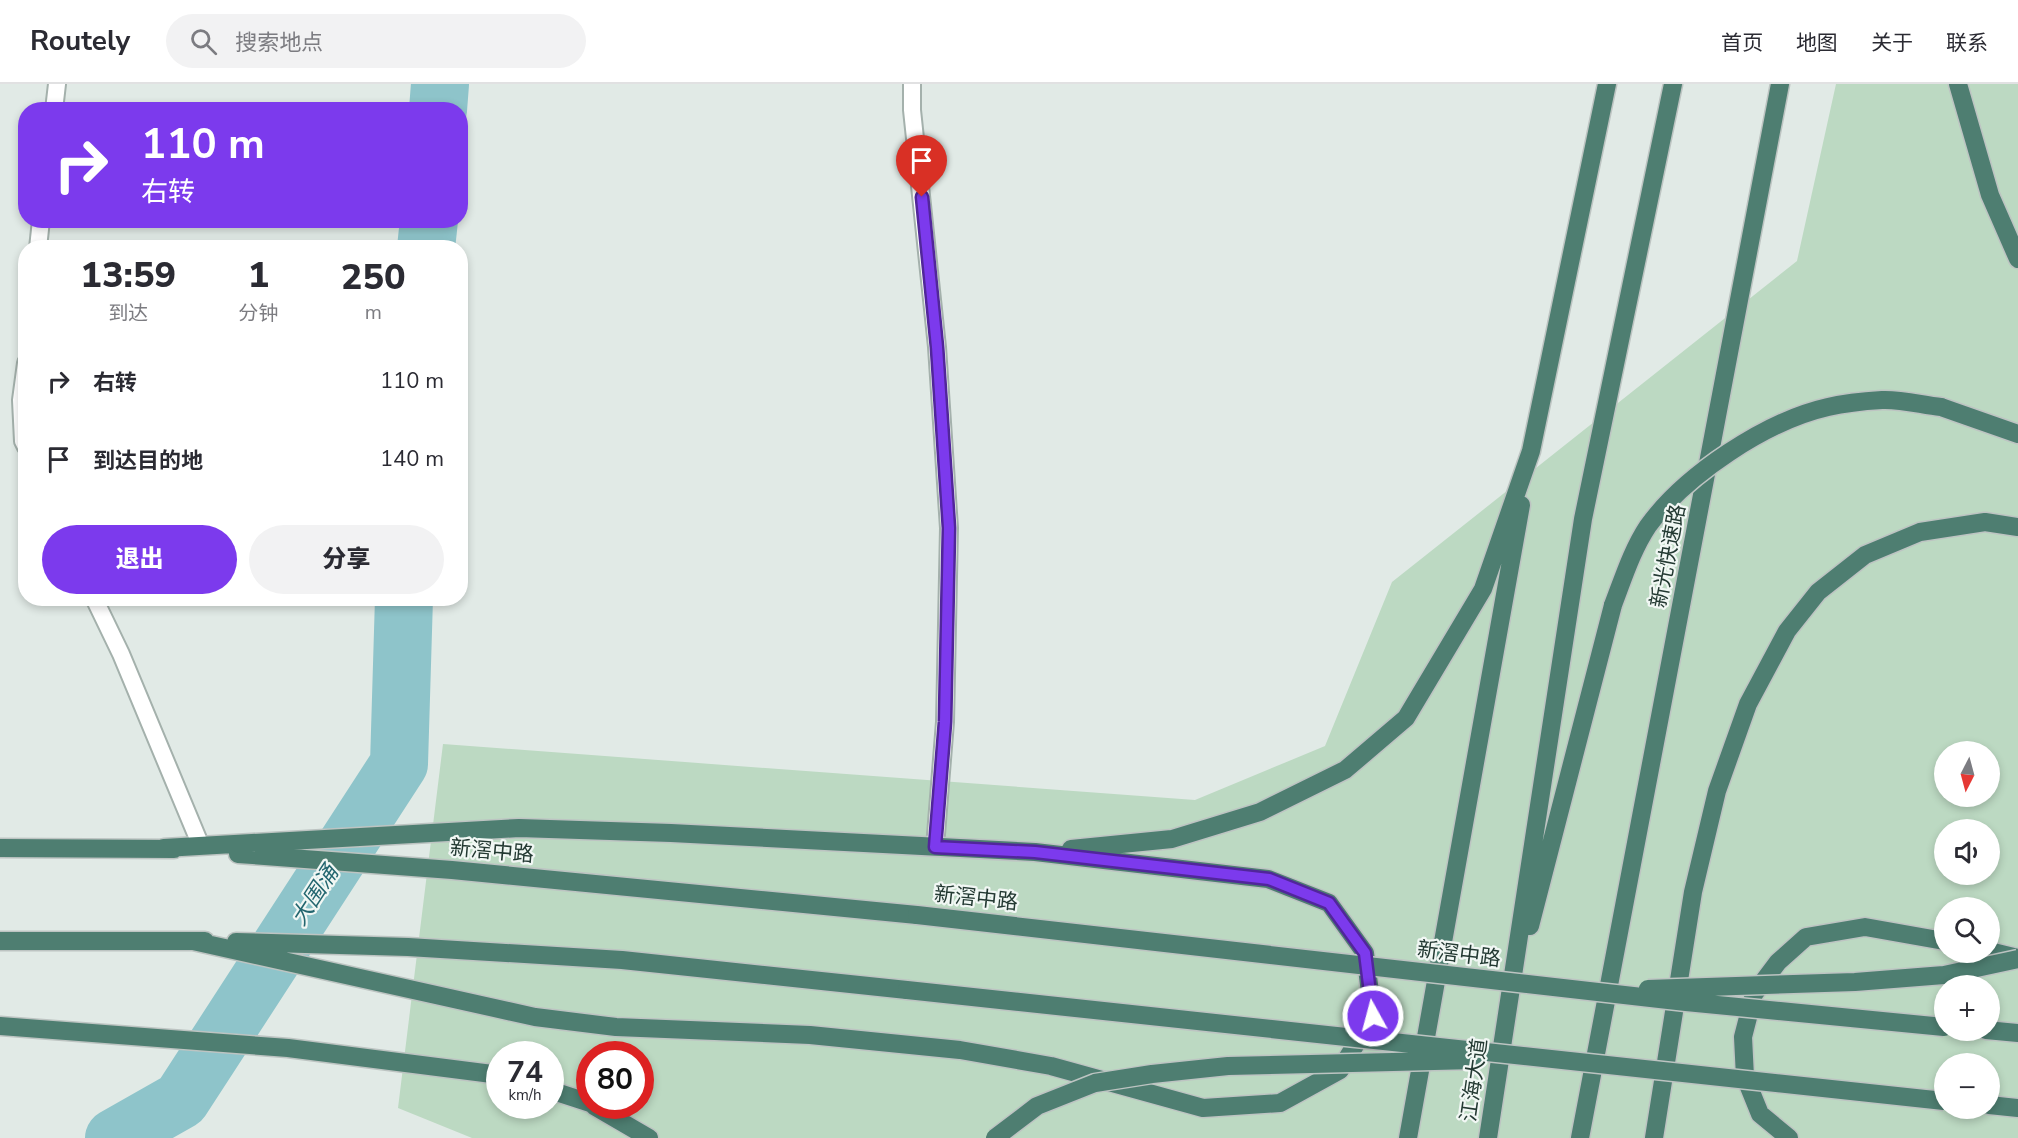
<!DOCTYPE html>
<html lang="zh">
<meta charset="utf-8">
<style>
body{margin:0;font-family:"Nunito Sans","Noto Sans SC",sans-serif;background:#f2f2f3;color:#2b2b33;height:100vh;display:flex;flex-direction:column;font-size:22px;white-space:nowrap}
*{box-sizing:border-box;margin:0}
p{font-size:20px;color:#7c7c81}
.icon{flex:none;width:33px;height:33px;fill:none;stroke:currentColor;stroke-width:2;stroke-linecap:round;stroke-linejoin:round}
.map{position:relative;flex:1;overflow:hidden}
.sheet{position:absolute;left:18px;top:156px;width:450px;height:366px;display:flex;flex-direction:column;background:#fff;border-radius:24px;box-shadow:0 3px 9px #0003}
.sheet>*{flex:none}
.banner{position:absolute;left:18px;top:18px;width:450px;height:126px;border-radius:24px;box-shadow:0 3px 9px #0003;background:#7c3aed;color:#fff;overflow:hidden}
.needle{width:39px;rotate:186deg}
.controls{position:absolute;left:1934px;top:657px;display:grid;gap:12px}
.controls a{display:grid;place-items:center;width:66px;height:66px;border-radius:50%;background:#fff;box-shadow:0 3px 9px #0003;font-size:30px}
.speed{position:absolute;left:486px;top:957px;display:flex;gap:12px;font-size:30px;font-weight:700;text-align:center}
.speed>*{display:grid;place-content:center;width:78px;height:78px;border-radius:50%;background:#fff;box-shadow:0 3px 9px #0003;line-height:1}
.speed small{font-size:15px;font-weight:400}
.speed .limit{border:9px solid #d22;background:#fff;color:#111}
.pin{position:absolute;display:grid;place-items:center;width:51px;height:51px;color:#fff;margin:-62px -26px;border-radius:50% 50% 50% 0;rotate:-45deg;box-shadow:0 0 6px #0007}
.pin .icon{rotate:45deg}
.me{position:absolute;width:66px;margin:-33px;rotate:353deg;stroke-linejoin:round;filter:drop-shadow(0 0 4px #0008)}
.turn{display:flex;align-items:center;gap:21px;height:126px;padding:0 24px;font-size:27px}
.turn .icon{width:78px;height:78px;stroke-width:2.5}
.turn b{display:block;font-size:42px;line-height:51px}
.eta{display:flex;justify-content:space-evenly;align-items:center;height:102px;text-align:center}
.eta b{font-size:36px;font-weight:800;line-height:42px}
.primary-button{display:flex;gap:12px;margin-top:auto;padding:12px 24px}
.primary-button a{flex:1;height:69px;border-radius:36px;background:#7c3aed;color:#fff;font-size:24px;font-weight:800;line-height:69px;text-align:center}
.primary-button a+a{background:#f2f2f3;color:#2b2b33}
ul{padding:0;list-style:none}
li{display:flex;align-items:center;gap:18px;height:78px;padding:0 24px}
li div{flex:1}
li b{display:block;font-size:22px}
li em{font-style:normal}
header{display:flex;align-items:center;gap:36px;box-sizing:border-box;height:84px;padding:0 30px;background:#fff;border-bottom:2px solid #e1e1e2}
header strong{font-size:28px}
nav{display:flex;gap:33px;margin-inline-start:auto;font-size:21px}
.search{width:420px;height:54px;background:#f2f2f3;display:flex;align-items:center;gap:15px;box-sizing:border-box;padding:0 21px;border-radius:33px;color:#7c7c81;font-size:22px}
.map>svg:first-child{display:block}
</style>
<header>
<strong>Routely</strong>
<div class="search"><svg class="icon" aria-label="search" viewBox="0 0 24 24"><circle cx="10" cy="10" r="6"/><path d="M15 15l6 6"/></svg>搜索地点</div>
<nav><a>首页</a><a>地图</a><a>关于</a><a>联系</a></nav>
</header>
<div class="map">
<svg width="2018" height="1054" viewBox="0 0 2018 1054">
<rect width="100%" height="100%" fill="#e1eae6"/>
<path fill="#bcd9c2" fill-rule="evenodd" d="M1836,0h182v1054h-1546l-74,-30 45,-364 752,56 130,-54 67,-164 405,-321zM1944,668h45v44h-45zM1944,746h45v44h-45zM1944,824h45v44h-45zM1944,902h45v44h-45zM500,970h50v52h-50zM590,970h50v52h-50zM1944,980h45v44h-45z"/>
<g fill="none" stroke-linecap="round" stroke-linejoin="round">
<path stroke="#8ec4ca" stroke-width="58" d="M438,26l2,-26
M426,164l3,-28
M114,1054l67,-38 218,-336 5,-166"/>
<g stroke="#a4b1ac" stroke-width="20">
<path id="service" d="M912,0v26l25,237 12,181 -4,194 -10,125
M54,26l3,-26
M38,164l3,-28
M26,279l-5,37 2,41 3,6
M94,514l27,56 80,192"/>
</g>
<g stroke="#bdc4c2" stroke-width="21">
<path id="trunk" d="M1958,0l32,111 28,64
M1941,323l77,27
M0,764l174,1
M164,764l355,-20 152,5 364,19 233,27 61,24 36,50 8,63 -33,54 -60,33 -77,5 -152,-42 -91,-16 -150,-15 -194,-8 -81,-10 -342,-76
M1071,765l101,-10 88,-27 85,-42 61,-52 77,-129 48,-138 76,-367
M238,770l214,16 465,45
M1530,842l83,-321
M0,857h205
M236,858l172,5 214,13 285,30
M1989,867l29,7
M0,942l288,22 212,27
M1986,946l32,3
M550,1006l40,13
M1989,1021l29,3
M594,1022l55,32
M1408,1054l113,-633
M1488,1054l95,-619 90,-435
M1580,1054l200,-1054
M1654,1054l39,-246 24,-101 31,-87 39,-73 31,-39 47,-37 55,-23 65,-10 33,5
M1789,1054l-29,-24 -15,-37 -2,-40 11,-43 24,-32 28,-25 59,-10 79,14"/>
</g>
<use href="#service" stroke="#fff" stroke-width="16"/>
<use href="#trunk" stroke="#4e7e71" stroke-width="18"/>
<g stroke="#bdc4c2" stroke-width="21" stroke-linecap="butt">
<path id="trunk-bridge" d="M1613,521c10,-26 19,-55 35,-79 37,-51 118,-105 180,-119 17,-4 37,-6 54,-7 19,-1 40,5 59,7
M917,831l769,87 258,25
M1648,905l207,-7 89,-7 74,-16
M907,906l1037,111
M995,1054l42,-32 58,-23 57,-9 76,-8 247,-6"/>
</g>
<use href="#trunk-bridge" stroke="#4e7e71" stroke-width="18"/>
</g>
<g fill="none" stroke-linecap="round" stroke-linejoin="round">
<g stroke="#51269a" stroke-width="15">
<path id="route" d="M922,113l15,150 12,181 -4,194 -10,125 100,5 234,27 60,24 36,50 8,63"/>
</g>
<use href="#route" stroke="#7c3aed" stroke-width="10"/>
</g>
<g text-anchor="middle" stroke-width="4.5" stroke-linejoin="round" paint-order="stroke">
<g font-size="21" fill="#233932" stroke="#f1f7f4">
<text transform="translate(1668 472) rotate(-79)" y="7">新光快速路</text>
<text transform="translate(492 767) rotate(5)" y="7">新滘中路</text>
<text transform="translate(976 814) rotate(6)" y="7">新滘中路</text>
<text transform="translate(1459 870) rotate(7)" y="7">新滘中路</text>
<text transform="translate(1474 996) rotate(-82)" y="7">江海大道</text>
</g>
<g font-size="22" font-style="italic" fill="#23666f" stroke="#f1f7f4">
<text transform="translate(314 811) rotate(-57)" y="8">大围涌</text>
</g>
</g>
</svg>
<div class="controls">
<a><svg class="needle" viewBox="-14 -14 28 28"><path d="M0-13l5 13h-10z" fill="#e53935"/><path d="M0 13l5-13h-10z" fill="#7c7c81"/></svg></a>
<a><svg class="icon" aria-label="sound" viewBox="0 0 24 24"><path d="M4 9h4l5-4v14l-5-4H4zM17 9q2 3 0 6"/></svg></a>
<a><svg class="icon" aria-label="search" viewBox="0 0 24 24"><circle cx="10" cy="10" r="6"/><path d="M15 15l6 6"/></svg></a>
<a>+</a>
<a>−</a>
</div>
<div class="speed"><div>74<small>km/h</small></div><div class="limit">80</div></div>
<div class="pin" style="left:922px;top:113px;background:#d93025"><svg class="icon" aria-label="arrive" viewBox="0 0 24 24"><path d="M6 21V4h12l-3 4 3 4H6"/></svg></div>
<svg class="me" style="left:1373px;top:932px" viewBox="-20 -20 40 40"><circle r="17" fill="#7c3aed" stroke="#fff" stroke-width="3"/><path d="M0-11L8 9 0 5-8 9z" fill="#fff"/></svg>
<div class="banner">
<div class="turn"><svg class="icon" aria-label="right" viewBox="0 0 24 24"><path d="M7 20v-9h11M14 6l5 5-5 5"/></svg><div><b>110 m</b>右转</div></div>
</div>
<section class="sheet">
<div class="eta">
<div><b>13:59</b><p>到达</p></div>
<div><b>1</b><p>分钟</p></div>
<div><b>250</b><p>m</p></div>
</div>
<ul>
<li><svg class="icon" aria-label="right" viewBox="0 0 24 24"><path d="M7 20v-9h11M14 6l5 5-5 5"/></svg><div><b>右转</b></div><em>110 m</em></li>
<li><svg class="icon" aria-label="arrive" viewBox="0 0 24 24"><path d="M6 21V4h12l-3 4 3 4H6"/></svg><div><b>到达目的地</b></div><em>140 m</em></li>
</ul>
<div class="primary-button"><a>退出</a><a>分享</a></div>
</section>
</div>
